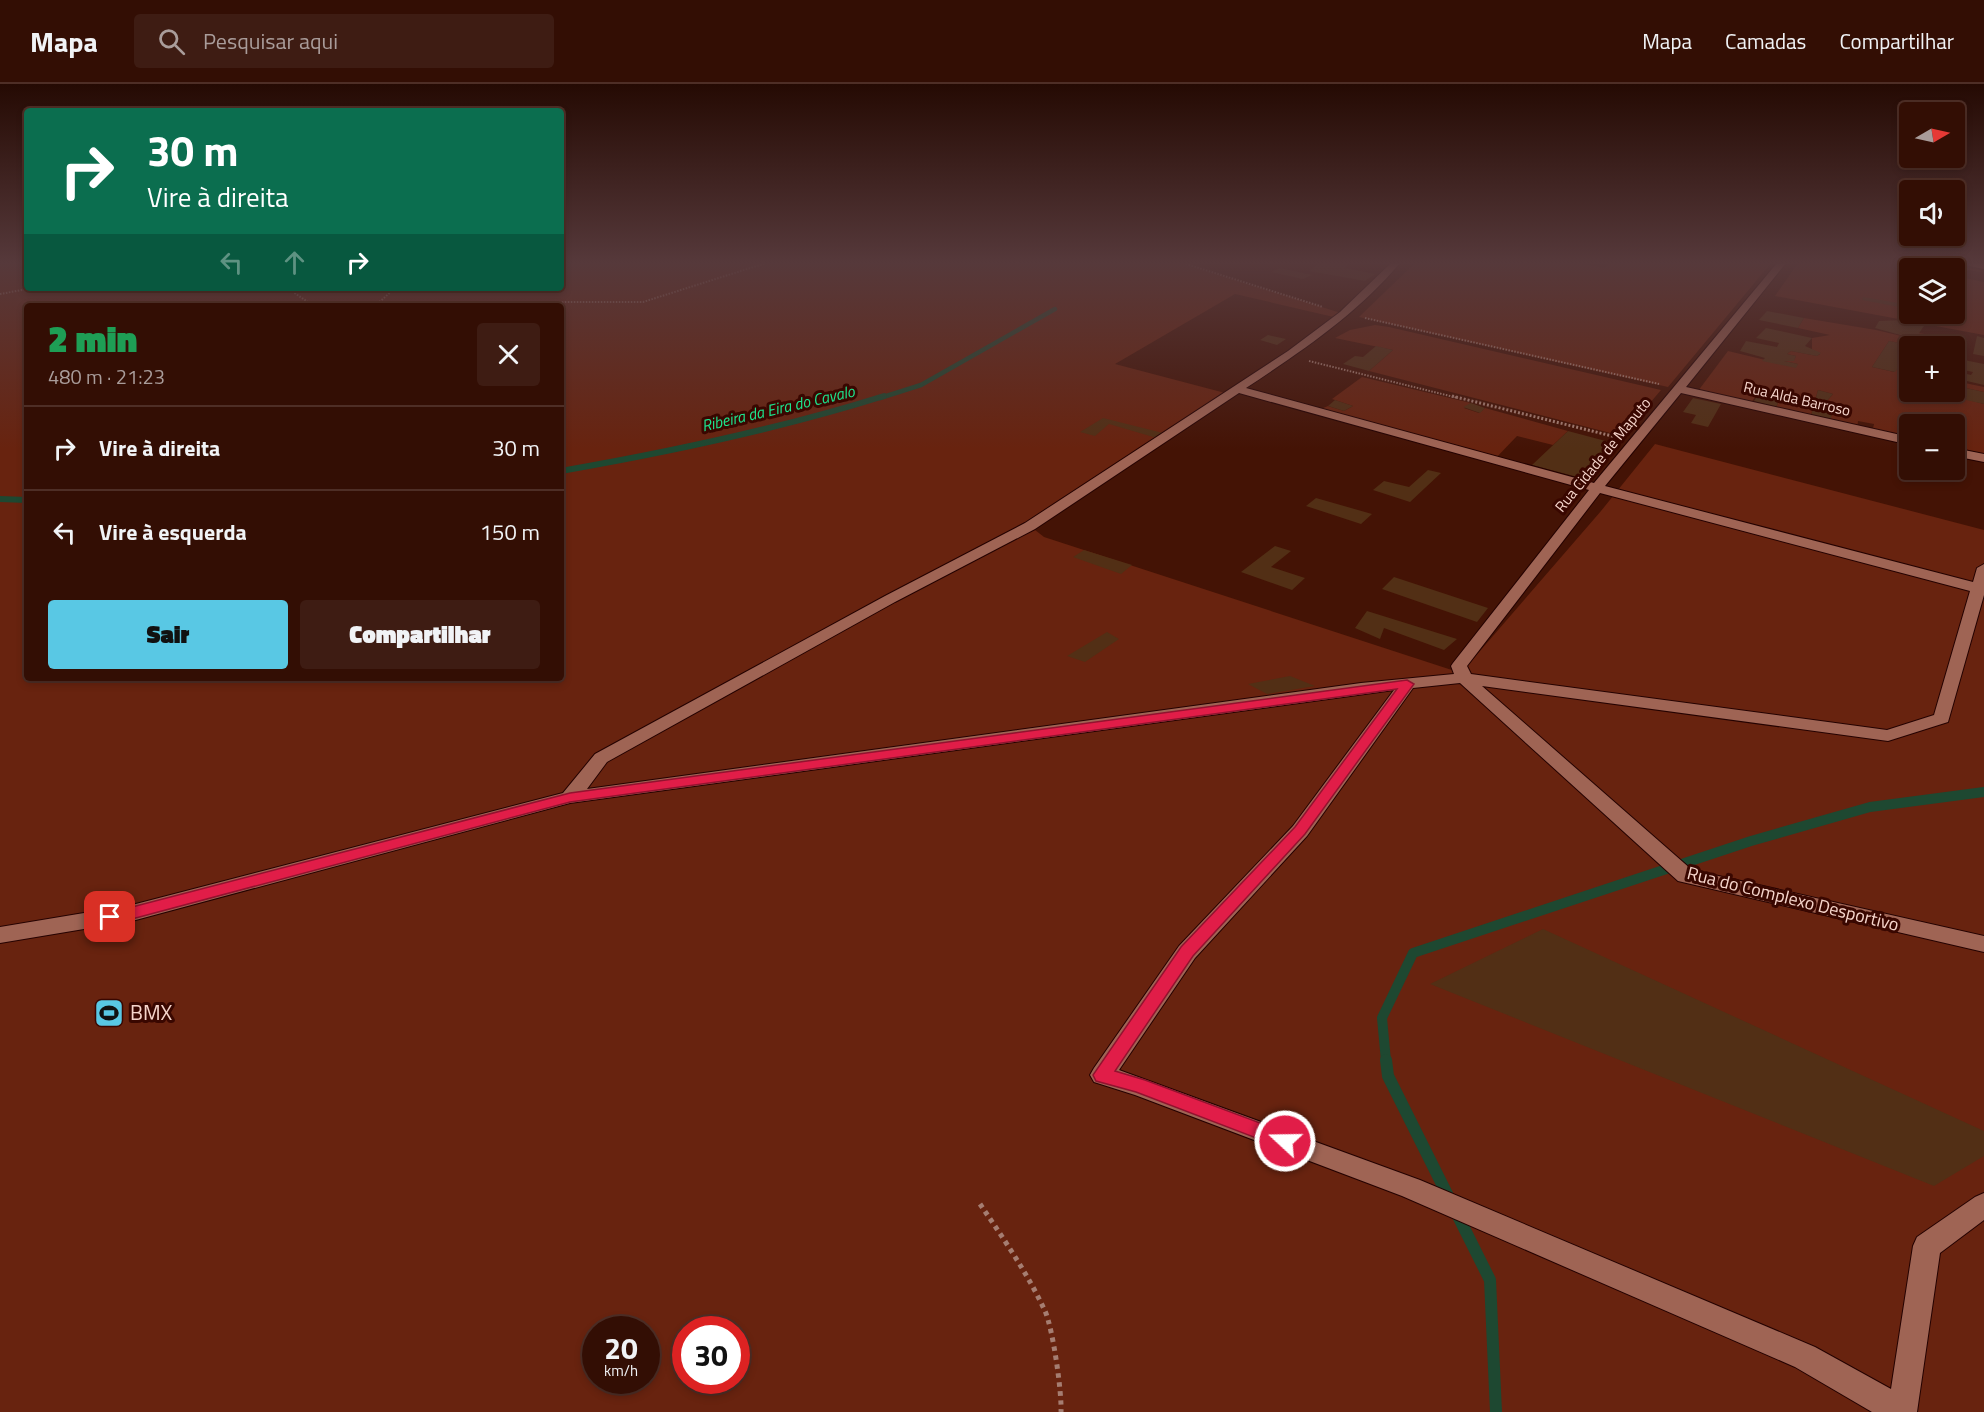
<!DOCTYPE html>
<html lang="pt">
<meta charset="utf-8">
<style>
body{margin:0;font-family:"Titillium Web",sans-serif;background:#3e1c13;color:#f1f3f6;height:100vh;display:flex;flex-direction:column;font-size:22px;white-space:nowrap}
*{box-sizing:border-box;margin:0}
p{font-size:20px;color:#a99c9a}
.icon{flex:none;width:33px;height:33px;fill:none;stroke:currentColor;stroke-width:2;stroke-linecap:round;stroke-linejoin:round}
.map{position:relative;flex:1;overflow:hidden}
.sheet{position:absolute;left:24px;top:219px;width:540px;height:378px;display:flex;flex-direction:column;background:#330e04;border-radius:6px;box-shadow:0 3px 9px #0003,0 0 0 2px #4e2e26}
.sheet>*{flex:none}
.hud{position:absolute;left:24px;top:24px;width:540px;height:183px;border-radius:6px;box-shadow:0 3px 9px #0003,0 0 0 2px #4e2e26;background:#0b6e4f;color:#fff;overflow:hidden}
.needle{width:39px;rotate:81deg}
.buttons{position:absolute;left:1899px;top:18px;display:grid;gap:12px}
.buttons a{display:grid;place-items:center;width:66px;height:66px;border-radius:6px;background:#330e04;box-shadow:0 3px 9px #0003,0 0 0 2px #4e2e26;font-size:30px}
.speed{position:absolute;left:582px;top:1232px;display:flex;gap:12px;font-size:30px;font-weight:700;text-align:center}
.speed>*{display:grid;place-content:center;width:78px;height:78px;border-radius:50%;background:#330e04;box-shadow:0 3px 9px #0003,0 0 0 2px #4e2e26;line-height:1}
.speed small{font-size:15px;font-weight:400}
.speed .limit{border:9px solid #d22;background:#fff;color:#111}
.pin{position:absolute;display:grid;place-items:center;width:51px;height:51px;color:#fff;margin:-26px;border-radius:12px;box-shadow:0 3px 9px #0006}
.me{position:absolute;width:66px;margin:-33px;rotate:291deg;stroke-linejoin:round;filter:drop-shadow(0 0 4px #0008)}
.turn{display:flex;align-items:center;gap:21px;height:126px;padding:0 24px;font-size:27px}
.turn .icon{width:78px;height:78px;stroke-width:2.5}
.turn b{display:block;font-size:42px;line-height:51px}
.lanes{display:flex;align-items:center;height:57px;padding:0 24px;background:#0003;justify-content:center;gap:30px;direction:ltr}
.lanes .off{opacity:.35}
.round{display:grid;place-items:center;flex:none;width:63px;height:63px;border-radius:6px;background:#3e1c13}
.headline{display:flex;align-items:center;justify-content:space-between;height:102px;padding:0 24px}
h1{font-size:36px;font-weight:800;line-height:45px;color:#1e9e55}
.action{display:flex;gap:12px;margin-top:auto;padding:12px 24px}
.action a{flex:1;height:69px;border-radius:6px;background:#59c8e4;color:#111;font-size:24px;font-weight:800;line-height:69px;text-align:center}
.action a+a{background:#3e1c13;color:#f1f3f6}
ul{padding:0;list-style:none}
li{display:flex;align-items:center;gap:18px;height:84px;padding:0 24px;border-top:2px solid #4e2e26}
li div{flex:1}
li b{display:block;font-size:22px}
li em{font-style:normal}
header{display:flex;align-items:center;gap:36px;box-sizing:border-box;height:84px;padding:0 30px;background:#330e04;border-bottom:2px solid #4e2e26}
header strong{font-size:28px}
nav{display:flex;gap:33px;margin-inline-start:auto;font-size:21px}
.search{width:420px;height:54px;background:#3e1c13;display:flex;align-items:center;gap:15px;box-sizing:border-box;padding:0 21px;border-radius:6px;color:#a99c9a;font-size:22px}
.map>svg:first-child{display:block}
</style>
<header>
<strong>Mapa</strong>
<div class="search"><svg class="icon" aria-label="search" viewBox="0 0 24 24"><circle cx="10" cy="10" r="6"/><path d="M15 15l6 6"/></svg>Pesquisar aqui</div>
<nav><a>Mapa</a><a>Camadas</a><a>Compartilhar</a></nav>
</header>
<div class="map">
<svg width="1984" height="1328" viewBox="0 0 1984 1328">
<rect width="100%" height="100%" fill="#441305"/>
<path fill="#68230f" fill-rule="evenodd" d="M0,179h27v25h534v-25h620l163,51 -6,4 -103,-24 -120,70 114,30 -199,132 14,11 417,136 140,-162 54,-67 329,86v882h-1984zM27,222h534v372h-534zM596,1245h50v51h-50zM686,1245h50v51h-50z
M1415,179h164l25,5 6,-5h161l-103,124 -309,-70z
M1798,179h143l43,8 -3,1 -48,-7 -3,3h-20v46h44l1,-38 29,6v53l-209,-39z
M1804,234l72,12 38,9 4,-6 33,5 -4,8h-31l-27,-5 -17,26 22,5 3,-3 12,3 1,20h44l1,-11 29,6v5l-23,-5 -4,10 27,7v54l-29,-6 -1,-28h-44l-1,17 -37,-8 2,-9 -16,-3 -1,8 -28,-6 6,-19 -9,-2 7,-8 -15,-4 -8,29 -34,-12 6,-12 -21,-5 -12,15 -51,-14 30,-40 67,16 3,-3 -14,-3 10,-1 2,-4 -9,-2 4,-3 26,5 3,-2 -8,-3v-13l18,-3 -32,-7z
M1375,241l14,2 272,63 -39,46 -253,-65 24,-21 -58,-12 15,-8z
M1362,293l109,26 -7,5 15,5 6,-5 83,23 -15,14 -36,-9 -23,24 -178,-49 12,-5 16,5 9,-5 -21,-7z"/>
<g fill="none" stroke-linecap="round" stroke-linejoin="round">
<path stroke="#1e4831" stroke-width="4.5" d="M880,314l41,-13 134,-76"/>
<path stroke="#1e4831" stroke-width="6" d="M561,387c109,-19 218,-42 323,-75
M0,415l27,1"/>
<path stroke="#1e4831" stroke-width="10" d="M1386,977l-4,-43 31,-65 338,-112 119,-34 114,-15"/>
<path stroke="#1e4831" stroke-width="12" d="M1386,976l2,16 62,124
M1456,1128l34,68 6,132"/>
</g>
<path fill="#522f15" d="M1319,179h30l-4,5 30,6 -10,7 -56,-10z
M1280,184l32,7 -9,4 -32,-7z
M1863,213l47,8v4l-48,-9z
M1767,227l37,7 -6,10 -39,-8z
M1904,236l22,3 -11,16 -40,-11 4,-7z
M1766,244l46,10 -7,8 16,7 -4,3 -26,-5 -4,3 9,2 -2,5h-10l14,3 -2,4 -34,-7 3,-3 -25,-7 6,-10 31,6 2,-4 -23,-5z
M1268,251l18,4 -9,6 -17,-5z
M1977,252l7,2v18l-11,-2z
M1889,257l21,4v7l-15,20 -23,-5z
M1376,262l17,4 -24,21 -26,-7 12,-8 8,1z
M1954,274l30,6v21l-30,-7v-7l17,4 2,-3 -19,-4z
M1961,303l23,5v12l-27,-6z
M1761,306l21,5 -6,12 -22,-6z
M1818,306l15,4 -7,8 10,2 -7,19 -19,-4z
M1693,314l28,6 -13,23 -17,-4 5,-8 -13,-3z
M1335,316l18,6 -9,5 -16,-5z
M1471,319l14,5 -5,5 -17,-6z
M1103,334l64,16 -7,5 -51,-15 -14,12 -15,-4z
M1568,347l49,13 -32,35 -53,-14z
M1428,386l13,3 -31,29 -37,-12 11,-9 25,6z
M1316,414l56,16 -11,10 -55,-18z
M1275,462l16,5 -20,16 34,11 -13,12 -51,-18z
M1084,466l48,15 -11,9 -48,-17z
M1394,493l94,31 -11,14 -95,-33z
M1367,527l90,28 -13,11 -60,-22 -4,11 -25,-11z
M1107,548l12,7 -34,23 -18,-6z
M1290,592l25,10 -48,8 -19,-10z
M1543,845l441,202v25l-50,30 -504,-202z"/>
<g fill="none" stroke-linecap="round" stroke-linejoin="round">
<g stroke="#240200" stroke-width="2">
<path id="street" d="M1391,179h9c-43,51 -98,88 -154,125l348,95 183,-220h9l-100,124 224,50v8l-229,-52 -76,93 368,96 4,-14 7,-4v31l-36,127 -60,19 -406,-55 210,184 292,66v16l-306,-71 -218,-198 -47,5 -106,148 -112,122 -76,112 301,110 395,167 76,42 22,-143 4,-9 58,-40 9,-4v27l-44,33 -23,159h-45l-77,-45 -393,-171 -267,-101 -41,-13 -4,-7 4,-7 85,-122 114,-120 101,-136 -824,113 -438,118 -132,22v-16l132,-22 431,-112 32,-39 290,-158 140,-73 263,-172 52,-39zM1239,309l350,97 -136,173 -2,3 3,8 -93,9 -774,106 20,-27 288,-160 140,-73zM1600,409l370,98 -36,124 -47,15 -416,-56 -4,-8z
M1964,179h20v6l-19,-4z
M1954,364l30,6v8l-30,-6z"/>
</g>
<path stroke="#a57d71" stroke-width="2" stroke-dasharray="1.5 1.5" stroke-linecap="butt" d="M1183,179l140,44
M287,204l27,18
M0,210l33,-6
M375,222l20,-18
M523,222l43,-4h77l123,-39
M1365,234l294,66
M1309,277l149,37"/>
<path stroke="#a57d71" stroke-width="3" stroke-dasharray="2 2" stroke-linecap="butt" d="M1452,312l164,41"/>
<path stroke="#a57d71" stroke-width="5" stroke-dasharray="4.5 4.5" stroke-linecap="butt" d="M980,1120c23,34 48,70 65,107 8,18 17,82 16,101"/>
<use href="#street" fill="#9f6454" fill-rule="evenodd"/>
</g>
<linearGradient id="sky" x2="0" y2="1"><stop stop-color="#250a03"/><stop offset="0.49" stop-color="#56393b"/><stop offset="1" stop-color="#56393b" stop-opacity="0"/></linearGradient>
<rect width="1984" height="365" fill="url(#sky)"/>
<path fill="#e11d48" stroke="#92132f" stroke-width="1.5" d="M1407,596l7,4 -109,150 -112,122 -78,115 30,9 147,55 3,6 -3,5 -7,3 -149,-57 -40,-11 -3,-6 88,-128 114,-120 102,-138 -827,113 -438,117 -22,4 -6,-2 -2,-4 2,-4 28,-6 438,-114z"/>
<defs>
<g id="stadium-square" transform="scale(1.5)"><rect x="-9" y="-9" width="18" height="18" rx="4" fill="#59c8e4" stroke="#390700"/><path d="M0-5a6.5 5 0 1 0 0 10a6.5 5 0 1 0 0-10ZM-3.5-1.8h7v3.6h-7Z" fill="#111"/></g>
</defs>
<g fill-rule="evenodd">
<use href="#stadium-square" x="109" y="929"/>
</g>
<g text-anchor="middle" stroke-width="6" stroke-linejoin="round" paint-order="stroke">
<g font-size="15" fill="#f6d5cb" stroke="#390700">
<text transform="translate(1797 315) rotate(13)" y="5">Rua Alda Barroso</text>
<text transform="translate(1603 371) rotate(-51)" y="5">Rua Cidade de Maputo</text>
</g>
<g font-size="16" font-style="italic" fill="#1de48d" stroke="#390700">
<text transform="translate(778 324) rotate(-13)" y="6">Ribeira da Eira do Cavalo</text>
</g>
<g font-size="18" fill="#f6d5cb" stroke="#390700">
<text transform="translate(1793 815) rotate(14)" y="6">Rua do Complexo Desportivo</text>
</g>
<g font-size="21" fill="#f6d5cb" stroke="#390700" text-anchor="start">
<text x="130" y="936">BMX</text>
</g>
</g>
</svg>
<div class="buttons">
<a><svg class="needle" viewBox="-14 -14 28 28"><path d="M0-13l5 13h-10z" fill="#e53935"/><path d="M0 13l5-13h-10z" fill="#a99c9a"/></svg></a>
<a><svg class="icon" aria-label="sound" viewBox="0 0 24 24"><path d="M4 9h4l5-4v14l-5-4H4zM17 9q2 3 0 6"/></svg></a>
<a><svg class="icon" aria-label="layers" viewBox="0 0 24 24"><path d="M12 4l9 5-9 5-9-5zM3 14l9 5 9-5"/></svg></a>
<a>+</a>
<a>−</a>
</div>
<div class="speed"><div>20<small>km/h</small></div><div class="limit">30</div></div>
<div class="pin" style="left:110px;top:833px;background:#d93025"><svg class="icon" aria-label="arrive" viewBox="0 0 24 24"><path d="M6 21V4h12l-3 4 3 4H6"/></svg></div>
<svg class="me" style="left:1285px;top:1057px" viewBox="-20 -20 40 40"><circle r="17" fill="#e11d48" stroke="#fff" stroke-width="3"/><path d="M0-11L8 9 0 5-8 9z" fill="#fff"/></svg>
<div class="hud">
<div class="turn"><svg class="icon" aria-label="right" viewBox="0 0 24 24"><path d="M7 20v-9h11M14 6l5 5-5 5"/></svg><div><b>30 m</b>Vire à direita</div></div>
<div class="lanes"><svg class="icon off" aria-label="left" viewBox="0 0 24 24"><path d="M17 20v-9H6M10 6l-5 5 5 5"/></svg><svg class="icon off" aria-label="ahead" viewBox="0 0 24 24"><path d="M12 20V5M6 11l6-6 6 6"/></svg><svg class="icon" aria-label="right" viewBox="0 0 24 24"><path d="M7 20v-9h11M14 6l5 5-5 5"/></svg></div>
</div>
<section class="sheet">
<div class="headline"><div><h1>2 min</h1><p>480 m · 21:23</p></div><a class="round"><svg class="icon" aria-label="close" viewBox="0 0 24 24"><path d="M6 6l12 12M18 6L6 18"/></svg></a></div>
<ul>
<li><svg class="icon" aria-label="right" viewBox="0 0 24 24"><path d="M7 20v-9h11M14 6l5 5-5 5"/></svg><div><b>Vire à direita</b></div><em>30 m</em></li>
<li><svg class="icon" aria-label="left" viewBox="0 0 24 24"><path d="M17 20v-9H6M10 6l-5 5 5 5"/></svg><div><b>Vire à esquerda</b></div><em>150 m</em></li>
</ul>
<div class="action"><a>Sair</a><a>Compartilhar</a></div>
</section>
</div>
